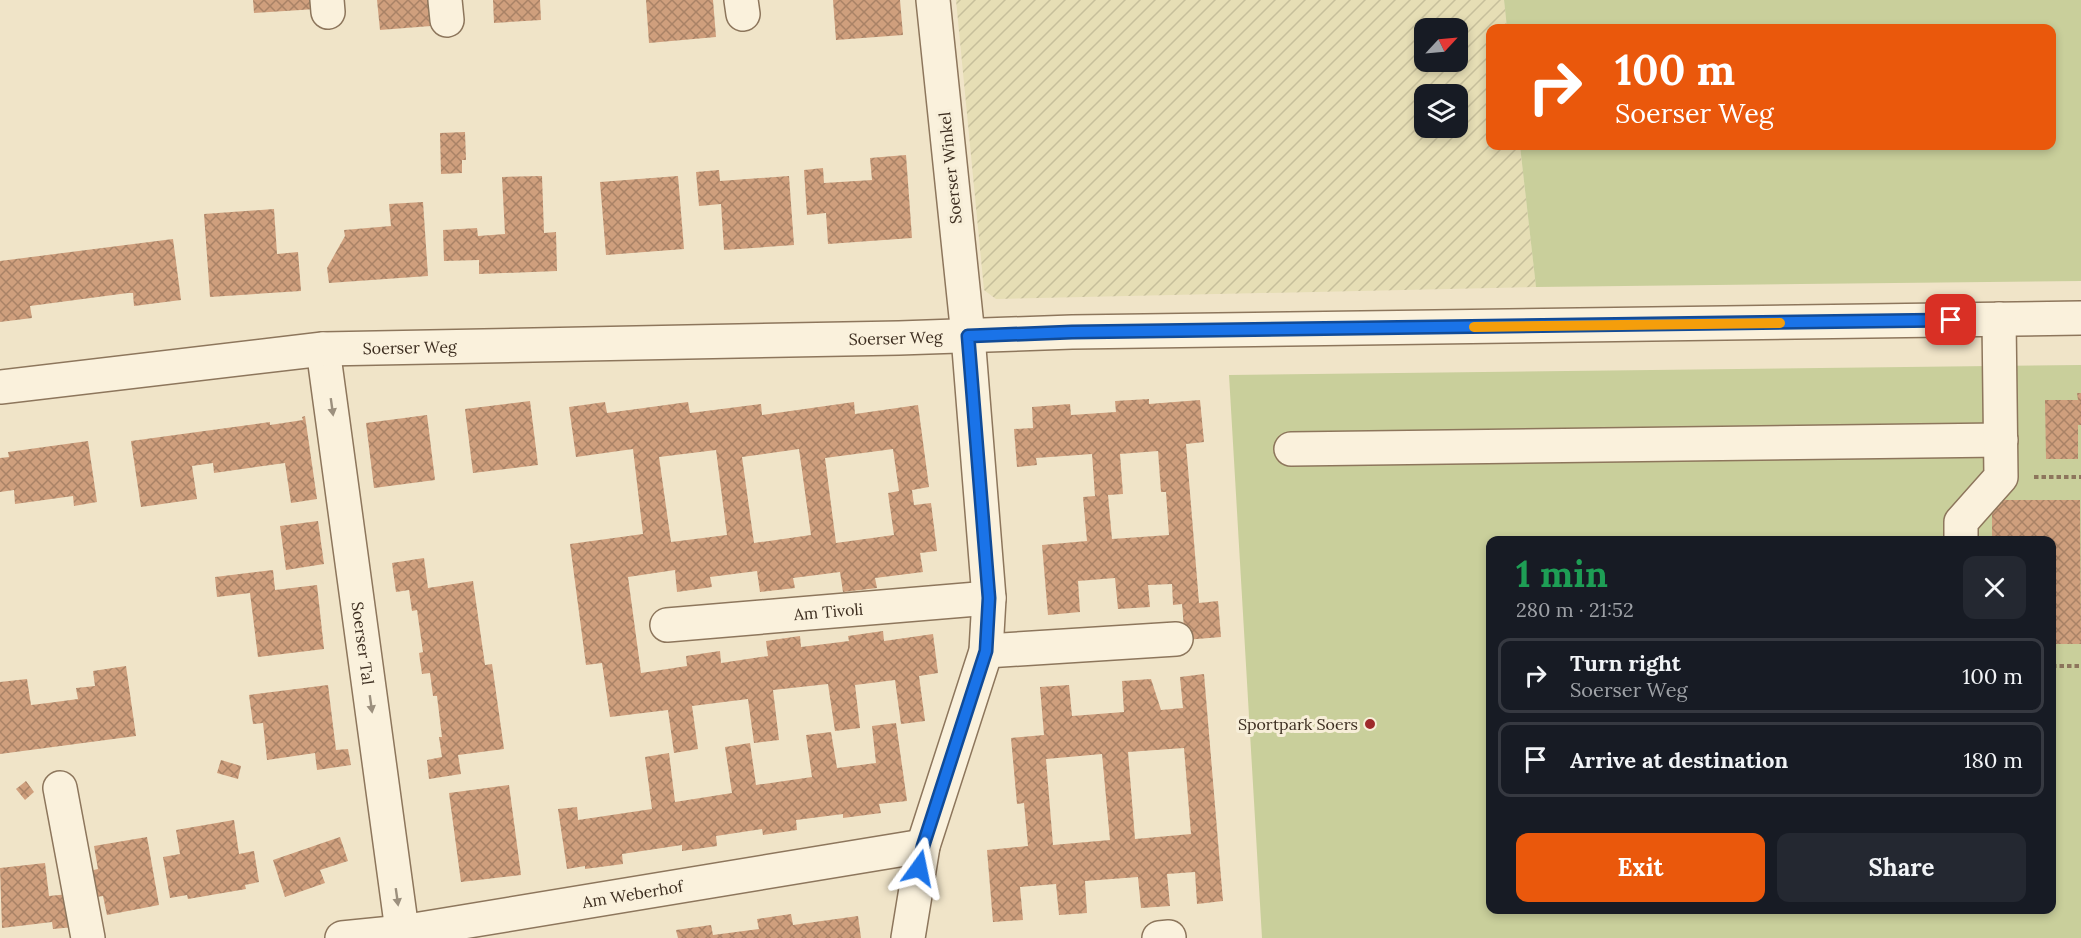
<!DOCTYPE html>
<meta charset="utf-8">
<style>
body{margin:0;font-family:Lora,serif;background:#242831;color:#f1f3f6;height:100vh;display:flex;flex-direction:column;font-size:22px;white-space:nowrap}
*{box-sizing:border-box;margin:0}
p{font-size:20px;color:#9ea1a6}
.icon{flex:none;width:33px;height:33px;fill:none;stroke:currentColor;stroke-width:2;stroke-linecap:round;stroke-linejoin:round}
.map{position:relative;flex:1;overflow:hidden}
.drawer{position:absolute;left:1486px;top:536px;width:570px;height:378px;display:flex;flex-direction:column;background:#171b24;border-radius:12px;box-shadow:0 3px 9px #0003}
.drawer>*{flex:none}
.hud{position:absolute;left:1486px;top:24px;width:570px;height:126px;border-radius:12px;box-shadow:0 3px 9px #0003;background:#ea580c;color:#fff;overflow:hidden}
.needle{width:39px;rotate:64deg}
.tools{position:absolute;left:1414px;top:18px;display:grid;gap:12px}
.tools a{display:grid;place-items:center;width:54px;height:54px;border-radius:12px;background:#171b24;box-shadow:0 3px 9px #0003;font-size:30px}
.pin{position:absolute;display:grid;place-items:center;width:51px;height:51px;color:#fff;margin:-26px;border-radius:12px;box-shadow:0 3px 9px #0006}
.me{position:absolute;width:66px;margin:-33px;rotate:12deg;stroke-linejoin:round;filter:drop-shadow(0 0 4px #0008)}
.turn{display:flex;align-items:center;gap:21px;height:126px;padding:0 30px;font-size:27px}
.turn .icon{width:78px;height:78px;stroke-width:2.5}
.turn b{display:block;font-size:42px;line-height:51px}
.round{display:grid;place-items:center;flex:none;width:63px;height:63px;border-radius:12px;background:#242831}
.overview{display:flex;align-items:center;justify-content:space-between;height:102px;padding:0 30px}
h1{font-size:36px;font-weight:800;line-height:45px;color:#1e9e55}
.primary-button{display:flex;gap:12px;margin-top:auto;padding:12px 30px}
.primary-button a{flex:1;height:69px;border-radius:12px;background:#ea580c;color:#fff;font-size:24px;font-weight:800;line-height:69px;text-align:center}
.primary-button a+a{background:#242831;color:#f1f3f6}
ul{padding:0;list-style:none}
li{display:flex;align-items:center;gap:18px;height:75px;margin:0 12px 9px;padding:0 18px;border:3px solid #363941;border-radius:12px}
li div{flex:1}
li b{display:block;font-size:22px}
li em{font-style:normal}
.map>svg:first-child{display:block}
</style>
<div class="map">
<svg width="2081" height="938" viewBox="0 0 2081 938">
<defs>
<pattern id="farmland-furrows" width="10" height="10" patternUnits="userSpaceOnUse" patternTransform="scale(1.5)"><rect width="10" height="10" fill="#e6deb5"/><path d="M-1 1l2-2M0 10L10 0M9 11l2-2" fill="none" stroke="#c6bf9b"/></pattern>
<pattern id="building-cross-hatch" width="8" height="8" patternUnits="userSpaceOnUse" patternTransform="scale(1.5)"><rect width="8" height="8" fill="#cf9f7d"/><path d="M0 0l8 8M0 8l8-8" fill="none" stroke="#a98266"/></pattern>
</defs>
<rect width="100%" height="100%" fill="#f0e4c8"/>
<path fill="url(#farmland-furrows)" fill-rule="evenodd" d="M956,0h548l3,28h-16v118h29l16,141 -540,12 -12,-9zM1425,28h33v34h-33zM1425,94h33v34h-33z"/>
<path fill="#c9cf9b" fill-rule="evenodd" d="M1504,0h577v281l-545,6 -16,-141h532v-118h-545z
M2081,365v573h-819l-33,-563zM1491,540h561v369h-561z"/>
<path fill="url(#building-cross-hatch)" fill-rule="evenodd" d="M253,0h62l1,9 -62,4z
M377,0h52l2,26 -51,4z
M493,0h47l1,20 -47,3z
M646,0h67l3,37 -67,6z
M833,0h67l3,35 -67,5z
M465,132l1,28h-4v13l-21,1 -1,-41z
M906,155l6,83 -84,6 -2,-31 -19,2 -3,-45 19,-2 1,15 48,-3 -2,-22z
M719,170l1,11 69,-5 5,69 -70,5 -3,-46 -22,2 -3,-34z
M542,176l2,57 12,-1 1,39 -78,3v-14l-35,1 -1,-31 34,-2 1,8 27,-2 -3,-57z
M678,176l6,73 -78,6 -6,-73z
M423,202l5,74 -99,7 -2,-15 18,-32 -1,-6 47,-4 -2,-22z
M274,209l3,45 21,-2 3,39 -91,6 -6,-83z
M173,239l8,61 -47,6 -1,-13h-5l-98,13 2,12 -32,4v-61z
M2077,393h4v32h-3v34h-32l-1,-59h33z
M1149,399v5l51,-4 4,42 -18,2 13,159 19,-2 3,36 -36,3 -3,-36 -9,1 -1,-21 -24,1 2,22 -32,2 -3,-31 -37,3 2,31 -32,3 -6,-70 45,-4 -4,-44 12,-1 -3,-42 -56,4 1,7 -20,2 -3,-38 19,-1 -1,-21 38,-3 1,11 45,-3 -1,-11zM1158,451l3,41h5l3,43 -57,4 -4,-44 15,-1 -3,-40z
M530,401l8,64 -65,8 -8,-64z
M605,402l2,11 81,-11 2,11 71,-9 1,11 92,-13 1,12 63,-9 11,82 -17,3 2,15 17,-2 6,48 -17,2 3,19 -48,6 2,10 -34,4 -3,-20 -47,6 2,10 -35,4 -3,-21 -47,6 2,10 -35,5 -2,-22 -47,7 13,96 46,-7 -1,-10 34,-5 1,12 47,-7 -2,-15 34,-5 1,11 48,-6 -1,-5 35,-5 1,10 49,-7 5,39 -19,3 6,45 -24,3 -6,-44 -40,5 5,43 -25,3 -7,-47 -55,6 6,50 -25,3 -6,-44 -56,7 6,43 -24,4 -6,-43 -58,7 -8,-54 -16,2 -16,-121 73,-10 -10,-85 -57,8 -7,-50zM799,449l12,86 -57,8 -12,-86zM893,449l6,42 -11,2 6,42 -58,8 -11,-85zM716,450l11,85 -56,7 -12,-85z
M427,415l8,65 -61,8 -8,-65z
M305,416l12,83 -26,4 -6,-40 -71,10 -1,-10 -21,3 5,33 -56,8 -10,-66 139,-19v3l33,-5 -1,-3z
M88,441l9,61 -23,4 -1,-10 -58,8 -1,-14 -14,2v-34l9,-1 -1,-5z
M1992,500h88l1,144h-29v-104h-60z
M318,521l6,43 -38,6 -6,-44z
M424,558l4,30 45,-7 12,84 7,-1 12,85 -46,6 3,19 -32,5 -2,-19 15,-3 -3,-20h3l-5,-41h-4l-3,-23 -8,1 -3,-21 4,-1 -6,-42 -5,1 -3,-21 -13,2 -4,-29z
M273,570l2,20 42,-5 7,64 -66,8 -8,-64 -33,4 -2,-20z
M126,666l10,70 -136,18v-72l27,-3 4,26 17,-2 30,-4 -2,-11 19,-2 -2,-15z
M1204,674l19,227 -26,3 -2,-32 -28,2 3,32 -29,2 -3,-31 -53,4 2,32 -28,2 -3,-31 -36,3 3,33 -30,2 -6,-72 41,-4 -4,-43 -7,1 -6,-66 33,-3 -4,-48 29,-2 3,31 52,-4 -2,-31 29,-2 10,31 22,-2 -3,-31zM1184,748l7,86 -56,5 -7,-87zM1102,754l8,86 -57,5 -7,-86z
M328,685l8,65 12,-1 3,16 -34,5 -2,-17 -48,7 -4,-37 -10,1 -4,-29z
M896,723l11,78 -28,3 2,9 -38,5v-4l-47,6 1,10 -34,5 -1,-6 -46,7 1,10 -35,5v-6l-60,9 1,10 -38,5v-3l-18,3 -9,-60 19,-2 1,13 74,-11 -7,-52 24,-4 6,49 57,-9 -7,-46 25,-4 6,42 56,-8 -6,-42 25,-3 6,36 39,-5 -4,-37z
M221,760l20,6 -3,13 -21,-6z
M26,781l8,11 -9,8 -9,-11z
M509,785l12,90 -60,7 -12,-89z
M234,820l5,34 15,-3 5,31 -14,3 1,4 -58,10 -1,-4 -17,3 -7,-41 17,-3 -4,-24z
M147,837l12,68 -52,10 -4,-19 -14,2 -4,-26 13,-3 -4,-23z
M340,837l8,24 -28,9 5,13 -40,14 -12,-37z
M45,863l4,33 20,-2 5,33 -21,2 -1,-7 -50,6 -2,-60z
M791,914l2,11 65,-9 3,22h-183l-2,-8 35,-5 2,10 46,-6 -2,-10z"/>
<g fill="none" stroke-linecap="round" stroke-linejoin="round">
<g stroke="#8d765c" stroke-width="36">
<g id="minor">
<path d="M327,0l1,12"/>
<path d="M445,0l2,20"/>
<path d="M741,0l2,14"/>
<path id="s1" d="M323,349l80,589"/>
<path id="s2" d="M0,387l323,-38 576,-11 173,-6 1009,-14"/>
<path d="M1291,449l710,-9"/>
<path d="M1961,540v-18l40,-45 -2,-158"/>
<path id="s3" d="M667,625l322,-27"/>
<path d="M986,651l190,-12"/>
<path d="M60,788l28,150"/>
<path id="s4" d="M342,938l60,-6 521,-86"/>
<path d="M908,938l15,-92 63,-195 3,-53 -21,-262 -35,-336"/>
<path d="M1159,938l10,-1"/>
</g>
</g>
<path stroke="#8d765c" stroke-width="4" stroke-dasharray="4.5 3" stroke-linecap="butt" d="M2034,477h47
M2052,666h29"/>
<use href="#minor" stroke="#faf1dc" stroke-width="33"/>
</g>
<defs><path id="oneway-solid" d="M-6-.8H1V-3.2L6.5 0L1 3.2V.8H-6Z" transform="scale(1.5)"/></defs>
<g fill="#9c907e">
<use href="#oneway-solid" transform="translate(332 407) rotate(82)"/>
<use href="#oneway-solid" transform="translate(371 704) rotate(82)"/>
<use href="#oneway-solid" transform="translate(397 897) rotate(82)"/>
</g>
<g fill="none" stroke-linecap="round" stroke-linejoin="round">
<g stroke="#114b97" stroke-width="15">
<path id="route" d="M919,868l4,-22 63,-195 3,-53 -21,-262 104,-4 879,-12"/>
</g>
<use href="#route" stroke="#1a73e8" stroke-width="10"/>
<path stroke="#f59e0b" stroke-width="10" d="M1474,327l306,-4"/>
</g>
<circle fill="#9e2a2b" stroke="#f7eed8" stroke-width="2" cx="1370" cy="724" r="6"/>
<g text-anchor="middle" stroke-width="6" stroke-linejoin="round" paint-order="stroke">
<g font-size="16" fill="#3d2e20" stroke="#f7eed8">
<text transform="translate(950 168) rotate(-96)" y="6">Soerser Winkel</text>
<text dy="6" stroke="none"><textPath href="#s2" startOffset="898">Soerser Weg</textPath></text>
<text dy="6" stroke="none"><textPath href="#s2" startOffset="412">Soerser Weg</textPath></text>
<text dy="6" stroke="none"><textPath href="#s3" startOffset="162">Am Tivoli</textPath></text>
<text dy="6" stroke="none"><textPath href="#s1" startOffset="297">Soerser Tal</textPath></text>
<text dy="6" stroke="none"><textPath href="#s4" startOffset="294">Am Weberhof</textPath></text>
</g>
<g font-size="16" fill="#3d2e20" stroke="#f7eed8" text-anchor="end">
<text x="1358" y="730">Sportpark Soers</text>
</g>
</g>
</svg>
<div class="tools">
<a><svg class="needle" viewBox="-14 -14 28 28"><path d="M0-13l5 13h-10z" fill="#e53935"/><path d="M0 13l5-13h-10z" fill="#9ea1a6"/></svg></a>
<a><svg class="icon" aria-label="layers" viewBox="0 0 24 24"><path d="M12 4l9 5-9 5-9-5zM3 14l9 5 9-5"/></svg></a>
</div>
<div class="pin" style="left:1951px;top:320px;background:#d93025"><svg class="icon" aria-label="arrive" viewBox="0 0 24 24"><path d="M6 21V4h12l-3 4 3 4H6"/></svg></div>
<svg class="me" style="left:919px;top:868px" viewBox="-20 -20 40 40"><path d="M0-17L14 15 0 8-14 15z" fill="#1a73e8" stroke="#fff" stroke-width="4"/></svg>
<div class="hud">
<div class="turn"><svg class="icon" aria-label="right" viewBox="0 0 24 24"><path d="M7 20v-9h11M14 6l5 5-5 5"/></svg><div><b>100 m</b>Soerser Weg</div></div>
</div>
<section class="drawer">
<div class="overview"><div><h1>1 min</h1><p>280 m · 21:52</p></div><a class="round"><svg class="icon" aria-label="close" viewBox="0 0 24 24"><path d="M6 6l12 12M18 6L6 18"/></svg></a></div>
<ul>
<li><svg class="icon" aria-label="right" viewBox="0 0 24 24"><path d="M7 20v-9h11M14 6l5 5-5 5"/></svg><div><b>Turn right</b><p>Soerser Weg</p></div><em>100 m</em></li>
<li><svg class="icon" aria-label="arrive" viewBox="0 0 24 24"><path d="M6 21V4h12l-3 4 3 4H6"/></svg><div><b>Arrive at destination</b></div><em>180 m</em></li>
</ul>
<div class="primary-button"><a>Exit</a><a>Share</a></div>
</section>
</div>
